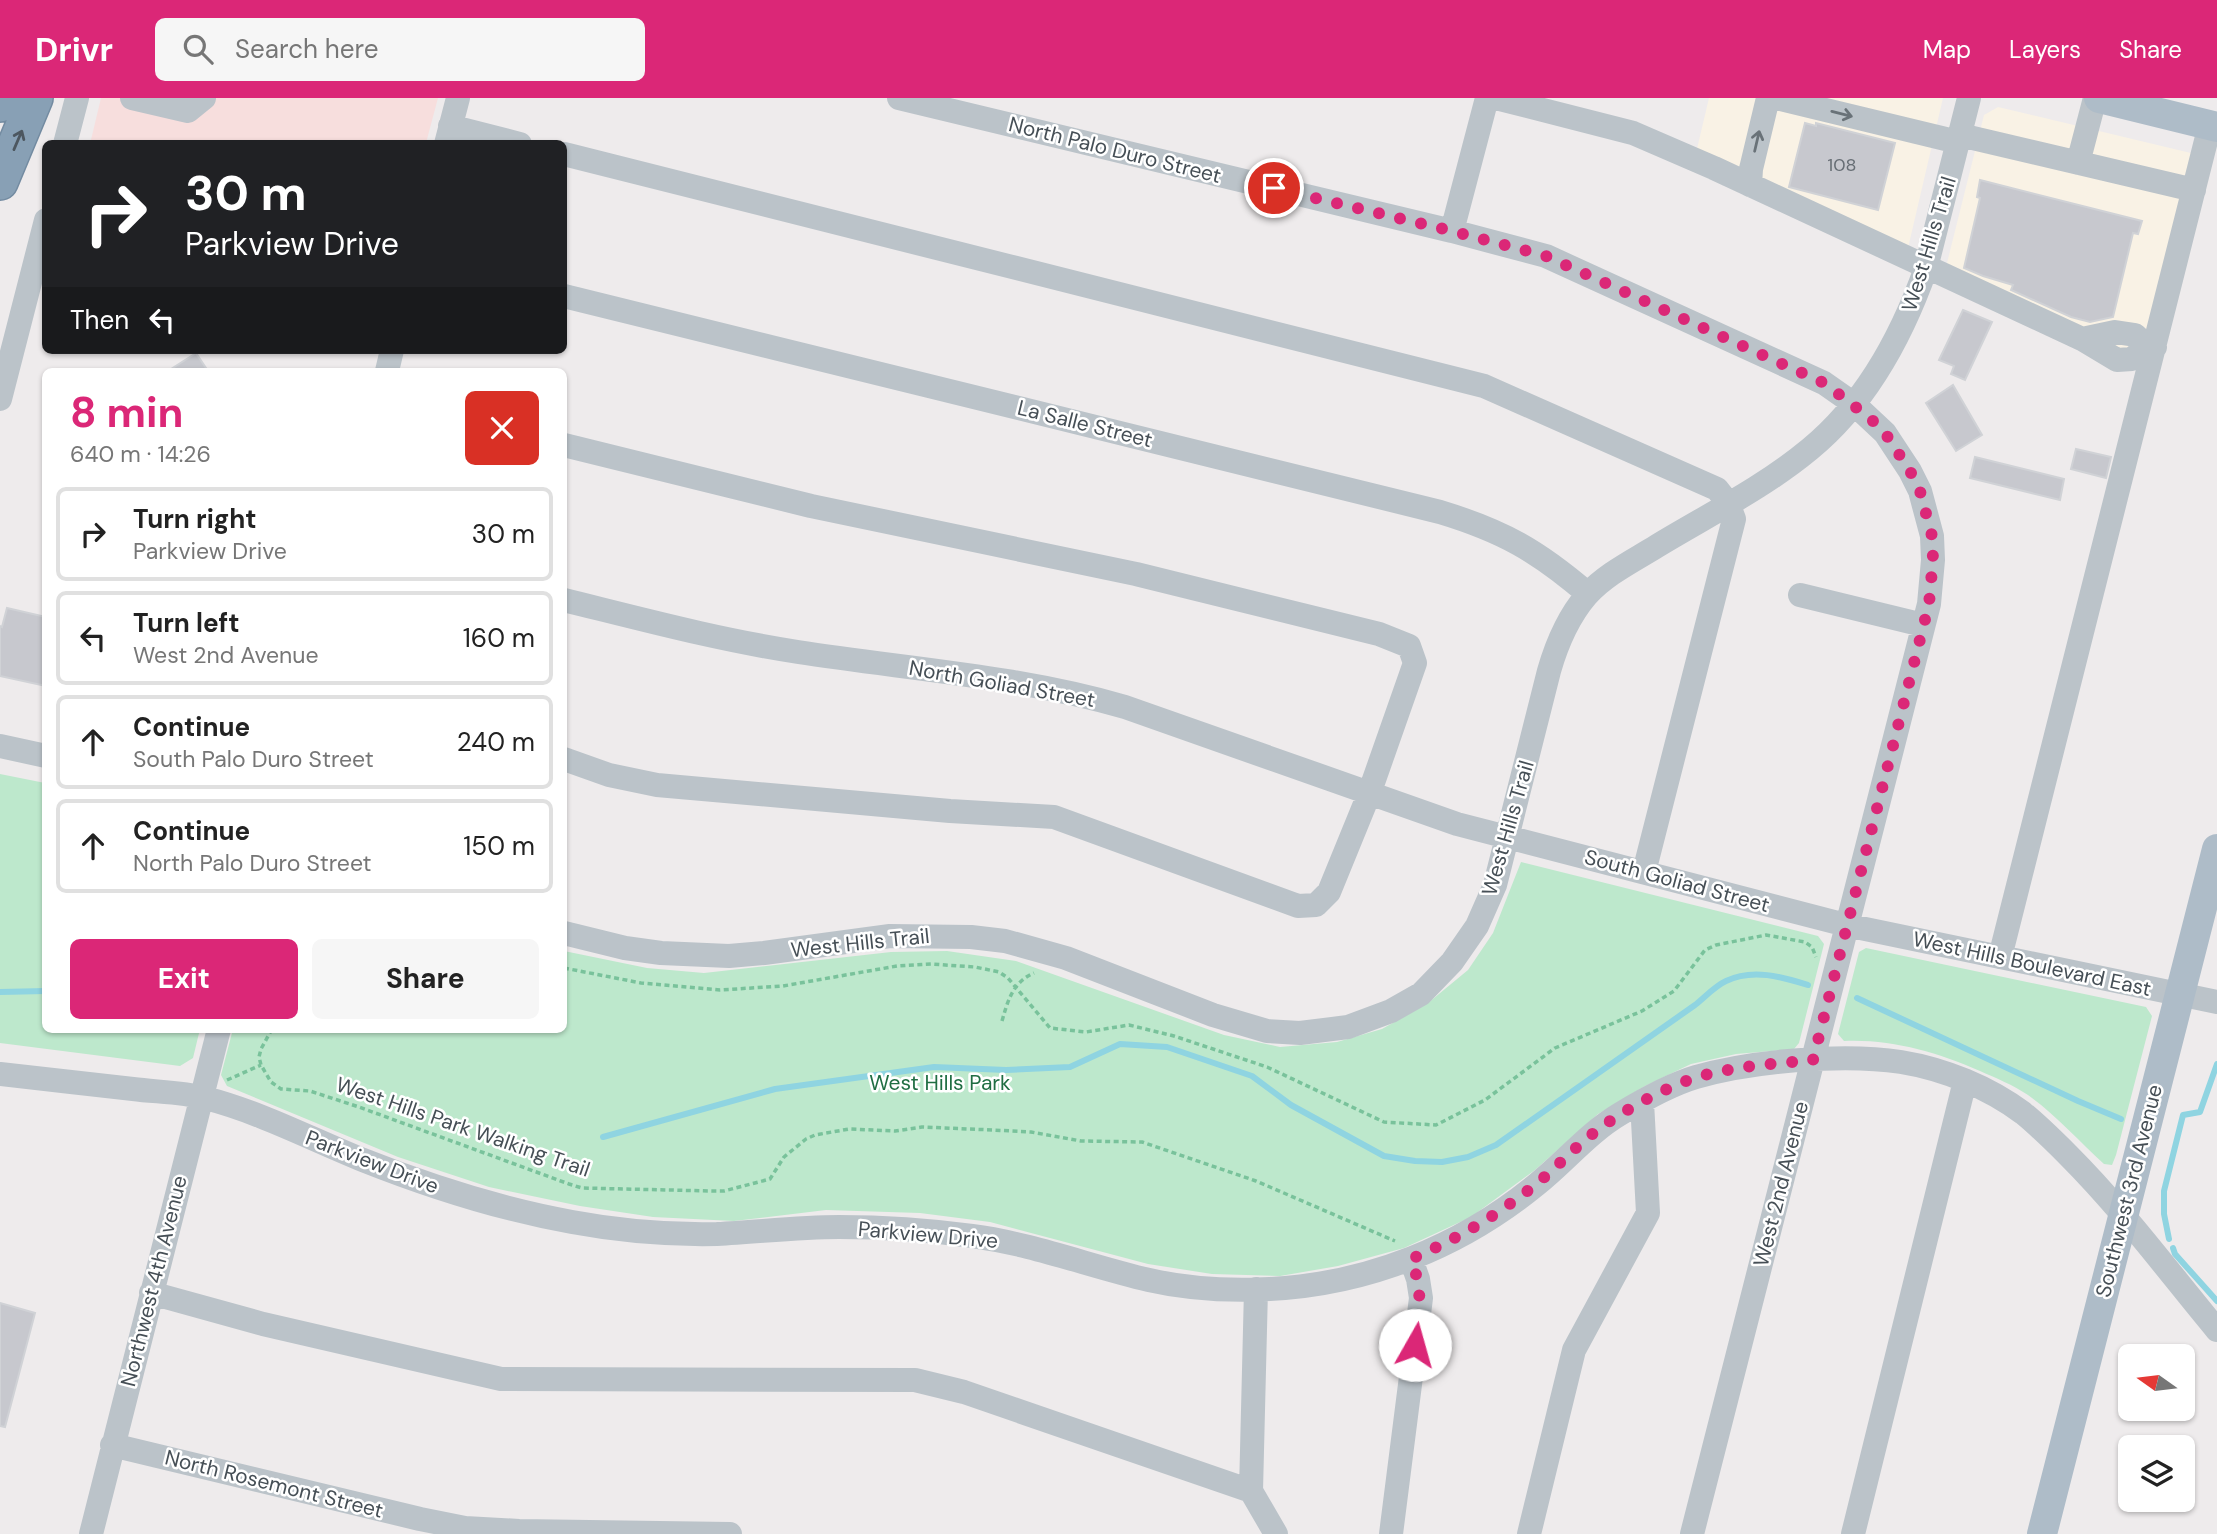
<!DOCTYPE html>
<meta charset="utf-8">
<style>
body{margin:0;font-family:"DM Sans",sans-serif;background:#f6f6f6;color:#222;height:100vh;display:flex;flex-direction:column;font-size:26px;white-space:nowrap}
*{box-sizing:border-box;margin:0}
p{font-size:23px;color:#767676}
.icon{flex:none;width:38px;height:38px;fill:none;stroke:currentColor;stroke-width:2;stroke-linecap:round;stroke-linejoin:round}
.map{position:relative;flex:1;overflow:hidden}
.details{position:absolute;left:42px;top:270px;width:525px;height:665px;display:flex;flex-direction:column;background:#fff;border-radius:10px;box-shadow:0 2px 5px #0004}
.details>*{flex:none}
.banner{position:absolute;left:42px;top:42px;width:525px;height:214px;border-radius:10px;box-shadow:0 2px 5px #0004;background:#202124;color:#fff;overflow:hidden}
.needle{width:46px;rotate:284deg}
.fabs{position:absolute;left:2118px;top:1246px;display:grid;gap:14px}
.fabs a{display:grid;place-items:center;width:77px;height:77px;border-radius:10px;background:#fff;box-shadow:0 2px 5px #0004;font-size:35px}
.pin{position:absolute;display:grid;place-items:center;width:60px;height:60px;color:#fff;margin:-30px;border:4px solid #fff;border-radius:50%;box-shadow:0 2px 7px #0007}
.me{position:absolute;width:77px;margin:-38px;rotate:7deg;stroke-linejoin:round;filter:drop-shadow(0 0 5px #0008)}
.turn{display:flex;align-items:center;gap:24px;height:147px;padding:0 28px;font-size:32px}
.turn .icon{width:91px;height:91px;stroke-width:2.5}
.turn b{display:block;font-size:49px;line-height:60px}
.then{display:flex;align-items:center;height:66px;padding:0 28px;background:#0003;gap:14px;font-size:26px}
.round{display:grid;place-items:center;flex:none;width:74px;height:74px;border-radius:10px;background:#f6f6f6}
.summary{display:flex;align-items:center;justify-content:space-between;height:119px;padding:0 28px}
h1{font-size:42px;font-weight:700;line-height:52px;color:#db2777}
.primary-button{display:flex;gap:14px;margin-top:auto;padding:14px 28px}
.primary-button a{flex:1;height:80px;border-radius:10px;background:#db2777;color:#fff;font-size:28px;font-weight:700;line-height:80px;text-align:center}
.primary-button a+a{background:#f6f6f6;color:#222}
ul{padding:0;list-style:none}
li{display:flex;align-items:center;gap:21px;height:94px;margin:0 14px 10px;padding:0 14px;border:4px solid #e0e0e0;border-radius:10px}
li div{flex:1}
li b{display:block;font-size:26px}
li em{font-style:normal}
header{display:flex;align-items:center;gap:42px;box-sizing:border-box;height:98px;padding:0 35px;background:#db2777;color:#fff}
header strong{font-size:33px}
nav{display:flex;gap:38px;margin-inline-start:auto;font-size:24px}
.search{width:490px;height:63px;background:#f6f6f6;display:flex;align-items:center;gap:18px;box-sizing:border-box;padding:0 24px;border-radius:10px;color:#767676;font-size:26px}
.map>svg:first-child{display:block}
</style>
<header>
<strong>Drivr</strong>
<div class="search"><svg class="icon" aria-label="search" viewBox="0 0 24 24"><circle cx="10" cy="10" r="6"/><path d="M15 15l6 6"/></svg>Search here</div>
<nav><a>Map</a><a>Layers</a><a>Share</a></nav>
</header>
<div class="map">
<svg width="2217" height="1436" viewBox="0 0 2217 1436">
<rect width="100%" height="100%" fill="#eeebec"/>
<path fill="#f9f2e5" d="M1709,0h234l-35,150 -212,-95z
M1998,9l197,47 -52,206 -197,-93 38,-152z"/>
<path fill="#f7dedd" d="M101,0h337l-12,45 -336,1z"/>
<path fill="#bde8cc" d="M0,676l45,9 1,246h154l-7,29 -13,8 -180,-23z
M1521,764l297,74 6,8 -25,99 -5,6 -58,5 -45,10 -46,22 -47,28 -63,56 -64,47 -67,31 -66,18 -58,10 -68,-2 -64,-10 -158,-42 -70,-9 -94,-3 -92,11 -81,-4 -73,-11 -91,-19 -91,-30 -171,-71 -6,-11 12,-46h331v-78l83,17 57,5 187,-21 56,-1 69,10 208,74 56,12 57,-5 45,-13 46,-26 40,-33 25,-37z
M1866,850l280,59 6,9 -36,139 -4,10 -8,-1c-25,-23 -49,-50 -76,-69 -15,-10 -32,-17 -48,-24 -44,-19 -88,-32 -136,-30l-6,-7 21,-82z"/>
<g fill="none" stroke-linecap="round" stroke-linejoin="round">
<path stroke="#8fd4e1" stroke-width="6" d="M0,894l46,-1
M1857,900l221,103 43,18
M603,1039l172,-48 159,-22 72,3 64,-3 50,-23 47,3 85,29 39,29 93,51 31,5 27,1 26,-5 28,-12 199,-140c10,-8 20,-19 31,-24 27,-13 56,-4 82,4
M2169,1141l-5,-25v-23l19,-76 17,-3 17,-48
M2173,1150l2,6 42,47"/>
</g>
<path fill="#c7c8ce" stroke="#d0d2d6" stroke-width="2" d="M1805,25l11,3v-3l79,20 -17,67 -89,-23z
M1980,82l162,41 -4,13 -5,-1 -20,84 -23,5 -19,-5 -60,-27 2,-5 -30,-9 -19,-8 16,-70 -3,-1z
M1963,212l29,12 -27,58 -14,-6 3,-8 -15,-6z
M196,255l12,18h-40z
M1953,287l29,50 -26,16 -30,-48z
M2076,351l35,8 -5,21 -35,-9z
M1975,359l89,22 -4,21 -90,-22z
M7,510l39,9v69l-46,-10v-50l2,1z
M0,1205l35,10 -30,114 -5,-1z"/>
<g fill="none" stroke-linecap="round" stroke-linejoin="round">
<g stroke="#738ba1" stroke-width="38">
<path id="highway" d="M0,6l1,-6
M0,84l35,-84"/>
</g>
<path stroke="#79c29b" stroke-width="3.5" stroke-dasharray="5 3.5" stroke-linecap="butt" d="M564,870l77,15 79,7 63,-4 114,-20 34,-2 44,3 24,5 9,6 42,50 36,4 43,-7 45,11 93,31 117,55 52,3 49,-25 70,-52 87,-37 32,-20 31,-41 11,-5 50,-10 39,7 7,5 4,10
M1002,923c6,-21 11,-39 32,-48
M272,931l-11,20 -2,8 2,8 10,17 10,7 29,2 49,16 210,77 13,4 131,3h11l46,-12 14,-22 22,-18 9,-4 34,-6 46,2 27,-4 71,3 38,2 50,9 61,1 114,39 139,60
M227,982l34,-15"/>
<path stroke="#bbc3c9" stroke-width="24" d="M132,0l56,13 16,-13
M899,0l553,133 94,25 278,127 30,21 31,29 25,38 10,20 12,45 1,24 -4,44 -237,930
M1496,0l137,35 81,35 368,171 35,21 15,-1 15,-13 8,1
M1776,0l182,44
M450,28l70,18
M1960,37l234,55
M65,46l12,-46
M446,46l12,-46
M564,56l920,232 233,103 11,14 6,16 -90,353
M2078,65l17,-65
M1750,87l1,-16 17,-71
M1452,133l35,-133
M564,198l876,216c63,19 98,39 148,82
M2082,241l33,-7 20,3 12,11
M387,273l5,-21
M0,301l46,-179
M564,347l247,61 325,68 243,60 30,12 6,17 -46,131 -40,98 -13,13 -18,1 -244,-89 -104,-6 -293,-26 -48,-10 -45,-16
M1800,497l123,30
M564,502c77,19 155,40 234,52 109,17 221,24 327,55l332,117 389,101 371,77
M0,648l46,10
M564,835l61,15 36,5 68,3 35,-3 126,-17 81,1 34,4 61,17 147,57 54,16 33,2 48,-6 43,-16 30,-17 31,-32 25,-36 18,-41 54,-214c8,-28 19,-54 38,-76 19,-21 46,-34 70,-49 51,-31 106,-58 153,-97 57,-47 92,-113 116,-181l43,-170
M2000,859l210,-832
M0,976c44,5 89,10 133,15 23,3 49,3 72,9 55,14 106,41 158,62 68,27 137,49 209,62 48,9 97,13 145,12 41,-2 81,-7 122,-7 44,0 89,3 133,9 61,8 117,30 177,44 39,9 80,11 121,9 98,-5 190,-42 266,-104 29,-23 52,-52 84,-71 23,-14 49,-29 76,-37 56,-16 147,-24 205,-15 43,7 87,25 122,51 16,13 30,27 45,42 54,54 100,116 149,175
M1256,1191l-5,202 25,43
M151,1195l112,31 238,55 414,1 49,12 287,99
M112,1347l308,74 45,9 54,3 211,3
M91,1436l128,-505
M1391,1436l30,-236 -3,-19 -7,-20
M1529,1436l45,-184 74,-137 -6,-111
M1853,1436l112,-453"/>
<path stroke="#aebcc8" stroke-width="30" d="M2099,0l118,29
M2042,1436l175,-685"/>
<use href="#highway" stroke="#88a0b5" stroke-width="35"/>
</g>
<defs><path id="oneway-shaft" d="M-6 0H5M1.5-3L5.5 0L1.5 3" fill="none" stroke-width="1.6" stroke-linecap="round" stroke-linejoin="round" transform="scale(1.75)"/></defs>
<g stroke="#697278">
<use href="#oneway-shaft" transform="translate(1842 16) rotate(14)"/>
<use href="#oneway-shaft" transform="translate(1757 43) rotate(-77)"/>
</g>
<use stroke="#4d5760" href="#oneway-shaft" transform="translate(18 42) rotate(-67)"/>
<g fill="none" stroke-linecap="round" stroke-linejoin="round">
<path stroke="#db2777" stroke-width="12" stroke-dasharray="0 21.6" d="M1274,90l178,43 94,25 278,127 46,35 15,15 25,38 10,20 12,45 1,23 -4,45 -116,456c-49,5 -101,7 -146,29 -27,13 -54,28 -77,47 -21,17 -39,37 -60,53 -37,29 -76,51 -119,70 13,34 8,52 4,86"/>
</g>
<g text-anchor="middle" stroke-width="5" stroke-linejoin="round" paint-order="stroke">
<g font-size="18" fill="#666d74">
<text x="1842" y="73">108</text>
</g>
<g font-size="21" fill="#464f56" stroke="#fff">
<text transform="translate(1115 52) rotate(14)" y="7">North Palo Duro Street</text>
<text transform="translate(1929 146) rotate(-73)" y="7">West Hills Trail</text>
<text transform="translate(1085 326) rotate(14)" y="7">La Salle Street</text>
<text transform="translate(1002 586) rotate(10)" y="7">North Goliad Street</text>
<text transform="translate(1508 730) rotate(-74)" y="7">West Hills Trail</text>
<text transform="translate(1677 783) rotate(15)" y="7">South Goliad Street</text>
<text transform="translate(860 845) rotate(-6)" y="7">West Hills Trail</text>
<text transform="translate(2032 866) rotate(12)" y="7">West Hills Boulevard East</text>
<text transform="translate(463 1029) rotate(19)" y="7">West Hills Park Walking Trail</text>
<text transform="translate(372 1064) rotate(21)" y="7">Parkview Drive</text>
<text transform="translate(1781 1086) rotate(-76)" y="7">West 2nd Avenue</text>
<text transform="translate(2129 1093) rotate(-76)" y="7">Southwest 3rd Avenue</text>
<text transform="translate(928 1137) rotate(5)" y="7">Parkview Drive</text>
<text transform="translate(154 1183) rotate(-76)" y="7">Northwest 4th Avenue</text>
<text transform="translate(274 1386) rotate(14)" y="7">North Rosemont Street</text>
</g>
<g font-size="21" fill="#206e43" stroke="#fff">
<text x="940" y="992">West Hills Park</text>
</g>
</g>
</svg>
<div class="fabs">
<a><svg class="needle" viewBox="-14 -14 28 28"><path d="M0-13l5 13h-10z" fill="#e53935"/><path d="M0 13l5-13h-10z" fill="#767676"/></svg></a>
<a><svg class="icon" aria-label="layers" viewBox="0 0 24 24"><path d="M12 4l9 5-9 5-9-5zM3 14l9 5 9-5"/></svg></a>
</div>
<div class="pin" style="left:1274px;top:90px;background:#d93025"><svg class="icon" aria-label="arrive" viewBox="0 0 24 24"><path d="M6 21V4h12l-3 4 3 4H6"/></svg></div>
<svg class="me" style="left:1415px;top:1247px" viewBox="-20 -20 40 40"><circle r="19" fill="#fff"/><path d="M0-13L10 11 0 6-10 11z" fill="#db2777"/></svg>
<div class="banner">
<div class="turn"><svg class="icon" aria-label="right" viewBox="0 0 24 24"><path d="M7 20v-9h11M14 6l5 5-5 5"/></svg><div><b>30 m</b>Parkview Drive</div></div>
<div class="then">Then<svg class="icon" aria-label="left" viewBox="0 0 24 24"><path d="M17 20v-9H6M10 6l-5 5 5 5"/></svg></div>
</div>
<section class="details">
<div class="summary"><div><h1>8 min</h1><p>640 m · 14:26</p></div><a class="round" style="background:#d93025;color:#fff"><svg class="icon" aria-label="close" viewBox="0 0 24 24"><path d="M6 6l12 12M18 6L6 18"/></svg></a></div>
<ul>
<li><svg class="icon" aria-label="right" viewBox="0 0 24 24"><path d="M7 20v-9h11M14 6l5 5-5 5"/></svg><div><b>Turn right</b><p>Parkview Drive</p></div><em>30 m</em></li>
<li><svg class="icon" aria-label="left" viewBox="0 0 24 24"><path d="M17 20v-9H6M10 6l-5 5 5 5"/></svg><div><b>Turn left</b><p>West 2nd Avenue</p></div><em>160 m</em></li>
<li><svg class="icon" aria-label="ahead" viewBox="0 0 24 24"><path d="M12 20V5M6 11l6-6 6 6"/></svg><div><b>Continue</b><p>South Palo Duro Street</p></div><em>240 m</em></li>
<li><svg class="icon" aria-label="ahead" viewBox="0 0 24 24"><path d="M12 20V5M6 11l6-6 6 6"/></svg><div><b>Continue</b><p>North Palo Duro Street</p></div><em>150 m</em></li>
</ul>
<div class="primary-button"><a>Exit</a><a>Share</a></div>
</section>
</div>
